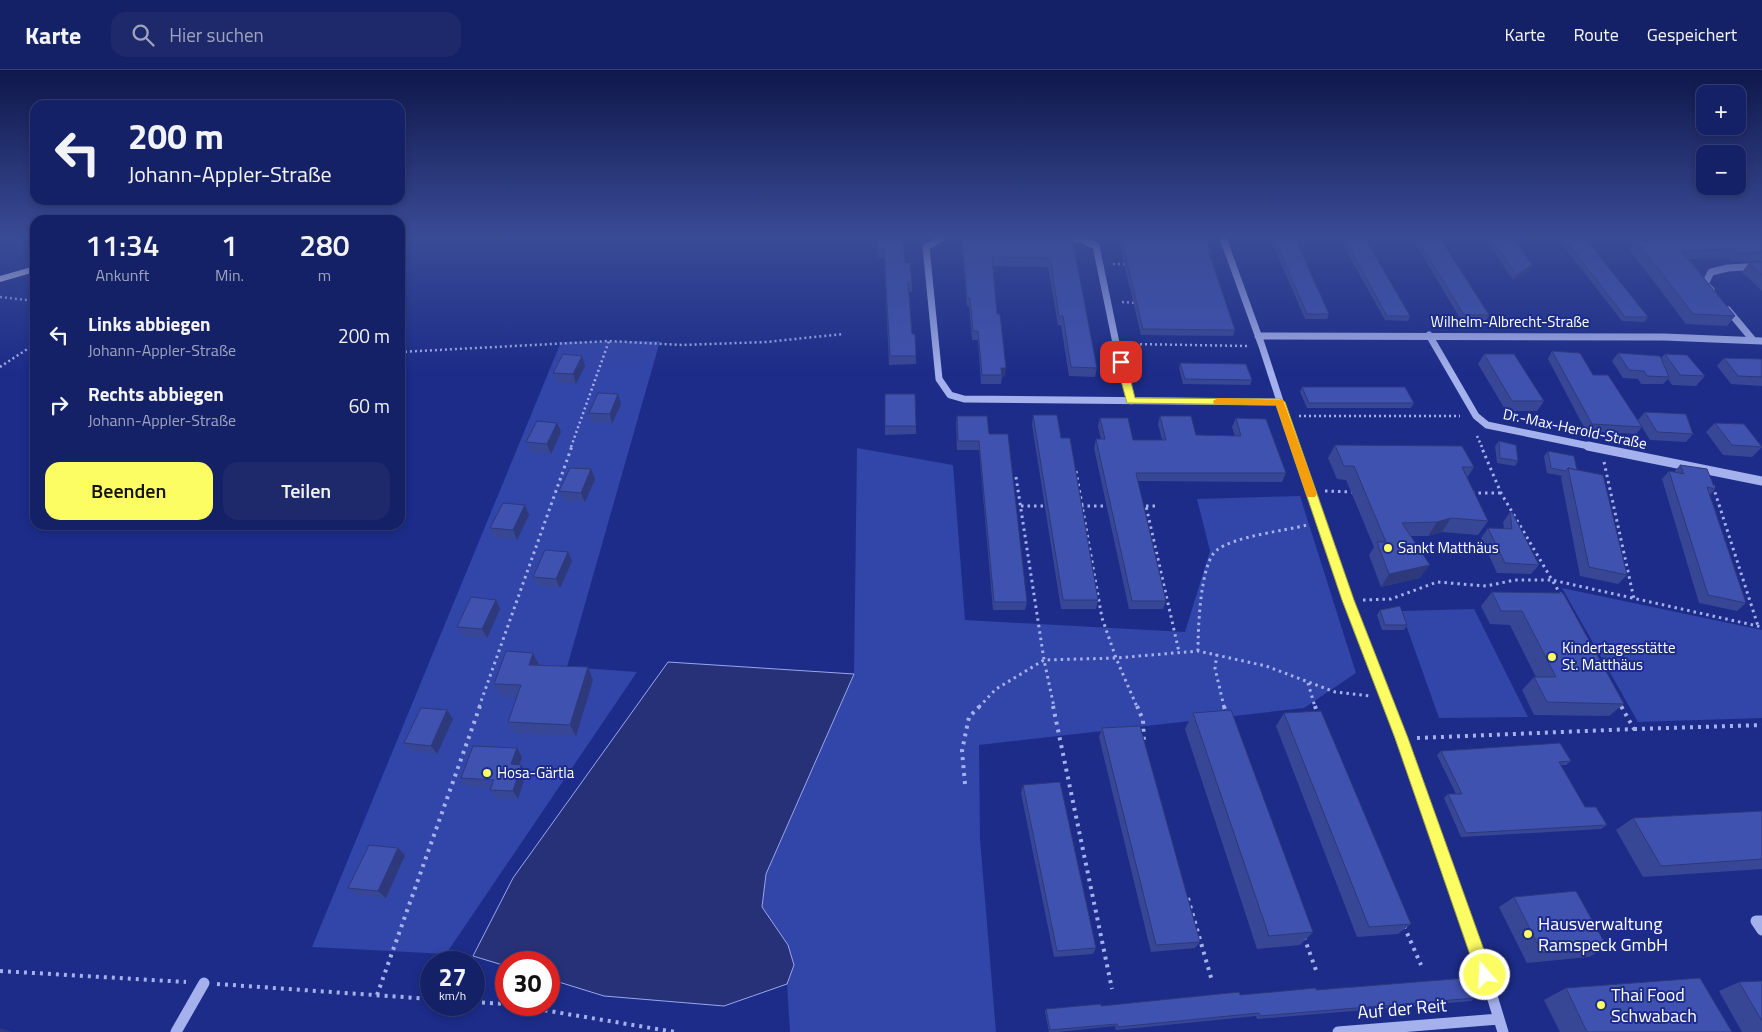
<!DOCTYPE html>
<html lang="de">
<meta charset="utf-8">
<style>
body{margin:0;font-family:"Titillium Web",sans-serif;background:#1e296c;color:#f1f3f6;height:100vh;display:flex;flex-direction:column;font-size:19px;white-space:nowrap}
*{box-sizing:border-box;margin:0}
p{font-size:16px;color:#9da3bf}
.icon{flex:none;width:28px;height:28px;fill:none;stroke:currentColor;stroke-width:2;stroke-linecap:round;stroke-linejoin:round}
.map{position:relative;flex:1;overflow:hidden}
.panel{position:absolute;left:30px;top:145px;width:375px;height:315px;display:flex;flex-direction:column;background:#152166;border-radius:15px;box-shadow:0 2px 8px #0003,0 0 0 1px #343e7a}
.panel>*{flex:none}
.banner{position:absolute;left:30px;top:30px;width:375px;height:105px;border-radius:15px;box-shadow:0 2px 8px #0003,0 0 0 1px #343e7a;background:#152166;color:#f1f3f6;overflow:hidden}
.fabs{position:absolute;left:1696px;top:15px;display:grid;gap:10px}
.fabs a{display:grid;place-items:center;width:50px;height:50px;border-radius:10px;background:#152166;box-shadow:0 2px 8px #0003,0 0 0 1px #343e7a;font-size:25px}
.speed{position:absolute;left:420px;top:881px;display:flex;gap:10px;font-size:25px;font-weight:700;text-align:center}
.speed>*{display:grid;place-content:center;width:65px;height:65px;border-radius:50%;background:#152166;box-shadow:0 2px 8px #0003,0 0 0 1px #343e7a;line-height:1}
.speed small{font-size:12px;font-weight:400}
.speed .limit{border:8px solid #d22;background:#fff;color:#111}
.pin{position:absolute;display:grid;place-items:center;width:42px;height:42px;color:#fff;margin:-21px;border-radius:10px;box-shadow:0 2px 8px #0006}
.me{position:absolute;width:55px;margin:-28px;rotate:341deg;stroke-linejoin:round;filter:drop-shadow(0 0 4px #0008)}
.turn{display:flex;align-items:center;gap:18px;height:105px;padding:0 15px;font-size:22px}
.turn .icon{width:65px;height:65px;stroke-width:2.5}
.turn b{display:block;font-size:35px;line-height:42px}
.eta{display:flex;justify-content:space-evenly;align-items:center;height:85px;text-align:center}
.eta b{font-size:30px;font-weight:600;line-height:35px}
.primary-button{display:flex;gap:10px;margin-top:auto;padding:10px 15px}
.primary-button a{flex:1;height:58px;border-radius:15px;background:#fcfc63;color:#111;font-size:20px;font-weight:600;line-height:58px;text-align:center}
.primary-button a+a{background:#1e296c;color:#f1f3f6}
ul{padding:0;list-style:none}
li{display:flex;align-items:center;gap:15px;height:70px;padding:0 15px}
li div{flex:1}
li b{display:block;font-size:19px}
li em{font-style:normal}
header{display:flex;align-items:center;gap:30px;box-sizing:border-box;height:70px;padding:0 25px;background:#152166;border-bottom:1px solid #343e7a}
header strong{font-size:24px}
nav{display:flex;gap:28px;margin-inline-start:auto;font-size:18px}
.search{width:350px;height:45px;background:#1e296c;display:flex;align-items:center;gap:12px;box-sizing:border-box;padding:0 18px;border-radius:15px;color:#9da3bf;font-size:19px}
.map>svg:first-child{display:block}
</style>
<header>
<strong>Karte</strong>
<div class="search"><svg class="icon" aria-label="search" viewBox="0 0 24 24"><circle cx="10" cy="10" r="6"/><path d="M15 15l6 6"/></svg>Hier suchen</div>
<nav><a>Karte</a><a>Route</a><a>Gespeichert</a></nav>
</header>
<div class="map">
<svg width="1762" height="962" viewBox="0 0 1762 962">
<rect width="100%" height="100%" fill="#1c2c88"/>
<path fill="#3245a8" d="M660,271l-93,326 70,5 -191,282 -134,-7 249,-605z
M857,378l96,17 12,155 220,12 25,-81 -13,-52 103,-3 56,177 -52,35 -325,37 1,94 16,193h-206l-3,-48 7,-19 -6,-20 -26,-38 4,-33 88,-200z
M1562,518l200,42v88l-124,4z
M1474,539l54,108 -89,1 -38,-107z"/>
<path fill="#263177" stroke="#99a7ee" d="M668,592l186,12 -88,200 -4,33 26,38 6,20 -7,19 -63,22 -120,-10 -55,-17v-17h-43v4l-33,-10 40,-78z"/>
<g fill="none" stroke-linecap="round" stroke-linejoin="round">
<path stroke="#a5b1ec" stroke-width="2.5" stroke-dasharray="2 3" stroke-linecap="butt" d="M1113,194h13
M0,227l35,4
M1122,232l14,1
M1130,274l119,2
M400,282l209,-11 73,4 84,-3 78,-8
M0,297l35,-23
M1299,346h161
M1477,366l5,11
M571,377l38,-106"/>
<path stroke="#a5b1ec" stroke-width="3" stroke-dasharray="2.5 4" stroke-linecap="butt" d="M1604,392l30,137
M1076,401l26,147 14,40 21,49
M1016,407l28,183 10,47
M1713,416l45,140
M1325,421l28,1
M1472,423h29
M1021,436h26
M1081,436h29
M1141,436h5l33,146
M1146,436h12
M1561,525l-9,-15 210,47
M1363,530l28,-1 46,-17 49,4 29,-6h37l-51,-87 -20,-47
M1198,581c0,-21 2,-89 19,-101 18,-14 67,-19 90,-25
M1217,584l-2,14 9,39
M1308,613l7,24
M1620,634l2,3
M479,637l93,-261
M979,637l17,-18 48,-29 72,-2 82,-7 68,15 69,26 35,4"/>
<path stroke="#a5b1ec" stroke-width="4" stroke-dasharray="3 5" stroke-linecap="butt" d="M1053,636l59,283
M1137,636l6,14 1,22
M1224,636l2,8
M1315,636l3,9
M1634,659l128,-4
M1417,668l217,-9 -13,-23
M965,714l-3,-33 7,-34 11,-11
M1188,828l24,83
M1404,856l17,39
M1304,867l13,36
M0,901l186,11
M217,914l214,15
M377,925l103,-289
M474,932l32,2
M513,935l162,27"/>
<path stroke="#a5b1ec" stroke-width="7" d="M942,168l-16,9 13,132 11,16 14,4 316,3
M1045,168l36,1 15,7 20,97 15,58
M1223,168l39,108 33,101
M1711,220l-6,-6 6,-12 17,-4 34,-2
M1728,240l25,30
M1429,265l47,81 11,9 107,22
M1258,266l406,1 98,4"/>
<path stroke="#a5b1ec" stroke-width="9" d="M1295,376l53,154 41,107
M1588,376l174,35"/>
<path stroke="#a5b1ec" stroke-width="11" d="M1389,636l92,254 22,72
M1762,851h-6l6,9
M176,962l28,-49
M1338,962l161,-13"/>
<path fill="#eaecff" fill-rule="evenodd" d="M35,196v6l-35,10v-6z"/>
</g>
<path fill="#374796" d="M878,168l27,25 7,20v9h-3l3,42 4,22v8l-27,1 -5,-107h-6z
M961,168h111l25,130 -2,9 -26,-1 -8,-51h-3l-10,-58 -56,-1 5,48 8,62 -3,1 -1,7h-20l-3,-44h-6l-3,-34h-2z
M1118,168h88l5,15 -1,4 25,73 -2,6 -92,-1z
M1270,168h25l34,76 -2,5h-22z
M1339,168h26l45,78 -2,5 -23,-1z
M1412,168h28l49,77 -3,5h-25z
M1485,168h29l15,32 -16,10z
M1557,168h28l63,79 -4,5 -22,-1z
M1641,168h121v23l-31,1 -4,-4 -38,1 46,57 -8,10 -41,-2 -57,-75 7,-9h4z
M1762,192v29l-20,-19 7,-9z
M1552,281l41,24 45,45 7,-8 48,22 -7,8 -36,-2 -8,-13 -6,7 -50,-3 -38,-72z
M1618,283l43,5 4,-4 40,22 -9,10 -24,-1 -4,-6 -5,5h-22l-3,-5 -15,-1 -11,-17z
M1484,284l60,47 -7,10h-31l-28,-47z
M1724,288l38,1v27l-31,-2 -14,-18z
M1180,293l72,17 -2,5 -67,-1 -4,-16z
M585,296l-9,18 -20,-1 -3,-10z
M1302,317l112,16 -3,5h-104l-7,-16z
M885,324l31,32v8l-31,1z
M621,334l-9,20 -20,-1 -3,-10z
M1033,345l28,23 37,162 -2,9h-35l-29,-184z
M957,346l32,18 38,168 -2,8h-32l-14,-160h-22l-1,-26z
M1160,346l36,19 39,1 -3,-9 4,-9 50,55 -4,9 -144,-1 28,120 -3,8h-34l-35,-161 2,-9h5l-3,-13 2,-8 33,22h29l-4,-16z
M1715,353l47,24 -10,10 -29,-2 -17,-23z
M561,362l-10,22 -21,-2 -4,-10z
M1499,371l19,20 -3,5 -18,-3 -2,-17z
M1335,375l139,22 -7,11 21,43 -10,14 -36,-3 -14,4h-18l10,42 -39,9 -12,-32 5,-8 -28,-67 -9,-1 -9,-21z
M1548,381l29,19 50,105 -9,9 -38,-8 -19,-98 1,-2 -15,-3 -3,-17z
M1680,395l35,24 -5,6 36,108 -9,8 -38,-8 -37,-124 7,-8 5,1z
M595,409l-10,23 -22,-1 -4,-10z
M525,435l4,10 -12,25 -22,-2 -5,-10z
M1510,442l29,53 -8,9 -34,-1 -16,-35 7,-10 16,1 -1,-7z
M572,491l-12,27 -23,-2 -4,-9z
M1492,522l71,1 61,111 -15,12 -75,-1 -12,-25 12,-13h2l-26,-52 -20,-1 -9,-18z
M496,530l4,9 -13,29 -24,-2 -6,-9z
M1380,540l27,15 -3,5h-22l-5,-15z
M533,583l6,12 49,2 5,13 -17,56 -61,-3 -7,-11 9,-25 -16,-1 -7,-12z
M1193,643l120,219 -13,13 -43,4 -72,-220z
M1284,643l127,211 -13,10 -41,3 -81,-211z
M453,649l-16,35 -26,-3 -7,-8z
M1102,658l98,214 -5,6 -44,4 -52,-215z
M517,678l5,9 -3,7 2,1 5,8 -8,26 -22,-1 -6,-8 1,-2 -24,-2 -6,-8z
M1441,681l130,10 -5,4h-5l24,42 22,18 -6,4 -140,8 -17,-39 4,-4h8l-19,-39z
M1023,715l73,163 -3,6 -39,3 -33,-164z
M1762,741v58l-119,8 -27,-47 17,-12z
M398,778l7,7 -19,43 -30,-3 -8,-7z
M1514,827l93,50 -18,10 -62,6 -28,-56z
M1762,911v51h-20l-23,-41 20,-9z
M1566,918l166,44h-172l-16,-32z
M1316,920l159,8 -4,3 -214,18 -1,-3 -140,14 -1,-4 -57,6h-9l-4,-20 1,-3 55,-3 139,-11z"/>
<path fill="#2d397a" d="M1532,195l-3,5 -16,10 3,-5z
M582,286l3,10 -9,18 -3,-10z
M1001,298h5l-1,8 -3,1z
M618,324l3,10 -9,20 -2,-10z
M557,353l4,9 -10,22 -4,-10z
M591,399l4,10 -10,23 -4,-9z
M525,435l4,10 -12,25 -4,-10z
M1451,448l-9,14 -14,4 9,-14z
M568,482l4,9 -12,27 -4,-9z
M1430,495l-10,13 -39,9 8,-13z
M496,530l4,9 -13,29 -5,-9z
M533,583l6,12h-10z
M588,597l5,13 -17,56 -6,-11z
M447,640l6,9 -16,35 -6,-8z
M517,678l5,9 -5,15 -6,-8z
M521,695l5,8 -8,26 -5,-8z
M398,778l7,7 -19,43 -8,-7z
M0,958l12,4h-12z"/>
<path fill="#4052af" stroke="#2d397a" d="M878,168h25l2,25h5l2,20h-4l4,51h3l1,22h-26l-6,-107h-6z
M962,168h110l25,130 -26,-1 -8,-51h-4l-9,-58 -58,-1 5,57h3l6,54h-5l1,7h-20l-4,-44h-5l-3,-33h-3z
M1121,168h85l5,15h-2l26,77 -92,-1z
M1274,168h21l34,76h-22z
M1344,168h21l45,78h-23z
M1417,168h23l49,77h-25z
M1491,168h23l18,27 -16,10z
M1564,168h21l63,79h-23z
M1652,168h110v14l-24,1 -4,-4 -53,2 54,65 -42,-2 -57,-74 18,1z
M1762,192v13l-13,-12z
M1552,281l28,2 13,22h15l34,52 -50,-3z
M1618,283l42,3 9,21 -22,-1 -3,-5 -15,-1z
M563,284l19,2 -9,18 -20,-1z
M1484,284h30l30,47h-32z
M1665,284l22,1 18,21 -25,-1z
M1724,288l38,1v18l-24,-1z
M1180,293l66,1 6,16 -67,-1z
M1302,317h103l9,16h-105z
M598,323l20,1 -8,20 -21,-1z
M885,324h30l1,32h-31z
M1645,342l41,2 7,20 -36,-2z
M1033,345h24l4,23h9l28,162h-35z
M957,346h30l2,18h19l19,168h-33l-15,-161h-21z
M1160,346h31l5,19 45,1 -5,-18 30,1 20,54h-150l30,128h-34l-36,-162h9l-5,-21h28l5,22h33z
M537,351l20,2 -10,21 -21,-2z
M1715,353l29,1 18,23 -30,-2z
M1499,371l17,4 2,16 -18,-3z
M1335,375l127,1 12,21h-12l26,54 -37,-3 -14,4 -35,1 28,42 -41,9 -12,-32h9l-32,-76h-10z
M1548,381l26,5 3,14 -9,-2 -2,3 -15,-3z
M1680,395l27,4 8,20 -8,-2 39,116 -38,-8 -39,-124 15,3z
M570,398l21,1 -10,24 -22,-2z
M1568,398l35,7 24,100 -38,-8z
M503,433l22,2 -12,25 -23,-2z
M1510,442h2l27,53 -34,-2 -17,-35 24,1z
M545,480l23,2 -12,27 -23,-2z
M1492,522l71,1 61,111 -77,-2 -13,-25h22l-34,-66h-21z
M471,527l25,3 -14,29 -25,-2z
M1400,536l7,19h-22l-5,-15z
M506,581l27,2 -4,12 59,2 -18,58 -62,-3 13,-37 -27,-1z
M421,638l26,2 -16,36 -27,-3z
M1231,640l82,222 -44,4 -76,-223z
M1321,641l90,213 -42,3 -85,-214z
M1140,656l60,216 -44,3 -54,-217z
M1560,673l11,18 -12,1 26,45h11l11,18 -141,8 -18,-39h14l-21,-43z
M473,676l44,2 -6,16 10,1 -8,26 -23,-1 4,-10 -33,-2z
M1060,712l36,166 -39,3 -34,-166z
M1762,741v48l-101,7 -28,-48z
M369,775l29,3 -20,43 -30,-3z
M1576,821l31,56 -65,6 -28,-56z
M1466,908l9,20 -215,18 -1,-3 -141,14 -1,-3 -67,6 -4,-21 55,-5v2l138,-14 1,3 76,-7v2z
M1700,908l32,54h-145l-21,-44z
M1762,911v40l-23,-39z"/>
<linearGradient id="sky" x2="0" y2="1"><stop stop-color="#0f184b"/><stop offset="0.55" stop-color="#3a4b96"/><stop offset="1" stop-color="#3a4b96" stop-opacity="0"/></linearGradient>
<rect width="1762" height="303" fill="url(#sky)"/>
<path fill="#fcfc63" stroke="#a4a440" d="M1121,289l5,3 9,36 145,1 5,3 69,198 54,138 85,237 -2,6 -6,2 -5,-2 -3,-6 -82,-237 -53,-138 -66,-195 -149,-2 -11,-41z"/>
<path fill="#f59e0b" d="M1218,328l65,2 34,94 -2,3h-7l-2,-3 -30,-89 -62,-1 -1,-3z"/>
<g fill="#fcfc63" stroke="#1c2c88" stroke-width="2">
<circle cx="1388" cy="478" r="5"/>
<circle cx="1552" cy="587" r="5"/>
<circle cx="487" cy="703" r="5"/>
<circle cx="1528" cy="864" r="5"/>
<circle cx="1601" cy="935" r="5"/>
</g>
<g text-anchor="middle" stroke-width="4" stroke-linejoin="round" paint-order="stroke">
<g font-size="15" fill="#fff" stroke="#1c2c88">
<text x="1510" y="257">Wilhelm-Albrecht-Straße</text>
<text transform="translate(1575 359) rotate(12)" y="5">Dr.-Max-Herold-Straße</text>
</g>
<g font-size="15" fill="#fff" stroke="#1c2c88" text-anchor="start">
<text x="1398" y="483">Sankt Matthäus</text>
<text x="1562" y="583">Kindertagesstätte<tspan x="1562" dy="17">St. Matthäus</tspan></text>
<text x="497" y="708">Hosa-Gärtla</text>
</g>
<g font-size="18" fill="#fff" stroke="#1c2c88" text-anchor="start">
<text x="1538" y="860">Hausverwaltung<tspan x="1538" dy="21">Ramspeck GmbH</tspan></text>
<text x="1611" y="931">Thai Food<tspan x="1611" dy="21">Schwabach</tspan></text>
</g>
<g font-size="18" fill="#fff" stroke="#1c2c88">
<text transform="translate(1402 939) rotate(-5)" y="6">Auf der Reit</text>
</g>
</g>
</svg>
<div class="fabs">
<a>+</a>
<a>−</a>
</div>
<div class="speed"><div>27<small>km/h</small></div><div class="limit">30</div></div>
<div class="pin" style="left:1121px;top:292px;background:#d93025"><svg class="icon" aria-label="arrive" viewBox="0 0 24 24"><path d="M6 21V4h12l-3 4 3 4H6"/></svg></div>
<svg class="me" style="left:1485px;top:905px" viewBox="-20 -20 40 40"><circle r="17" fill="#fcfc63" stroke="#fff" stroke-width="3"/><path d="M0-11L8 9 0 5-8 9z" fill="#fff"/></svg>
<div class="banner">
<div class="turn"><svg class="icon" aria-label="left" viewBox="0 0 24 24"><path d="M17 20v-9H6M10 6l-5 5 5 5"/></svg><div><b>200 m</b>Johann-Appler-Straße</div></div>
</div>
<section class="panel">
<div class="eta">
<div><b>11:34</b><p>Ankunft</p></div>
<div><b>1</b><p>Min.</p></div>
<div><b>280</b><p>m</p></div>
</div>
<ul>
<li><svg class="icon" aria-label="left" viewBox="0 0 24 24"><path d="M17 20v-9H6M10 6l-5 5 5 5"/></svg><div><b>Links abbiegen</b><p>Johann-Appler-Straße</p></div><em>200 m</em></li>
<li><svg class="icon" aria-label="right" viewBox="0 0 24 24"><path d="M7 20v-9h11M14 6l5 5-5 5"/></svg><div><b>Rechts abbiegen</b><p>Johann-Appler-Straße</p></div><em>60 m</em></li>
</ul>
<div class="primary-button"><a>Beenden</a><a>Teilen</a></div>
</section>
</div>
